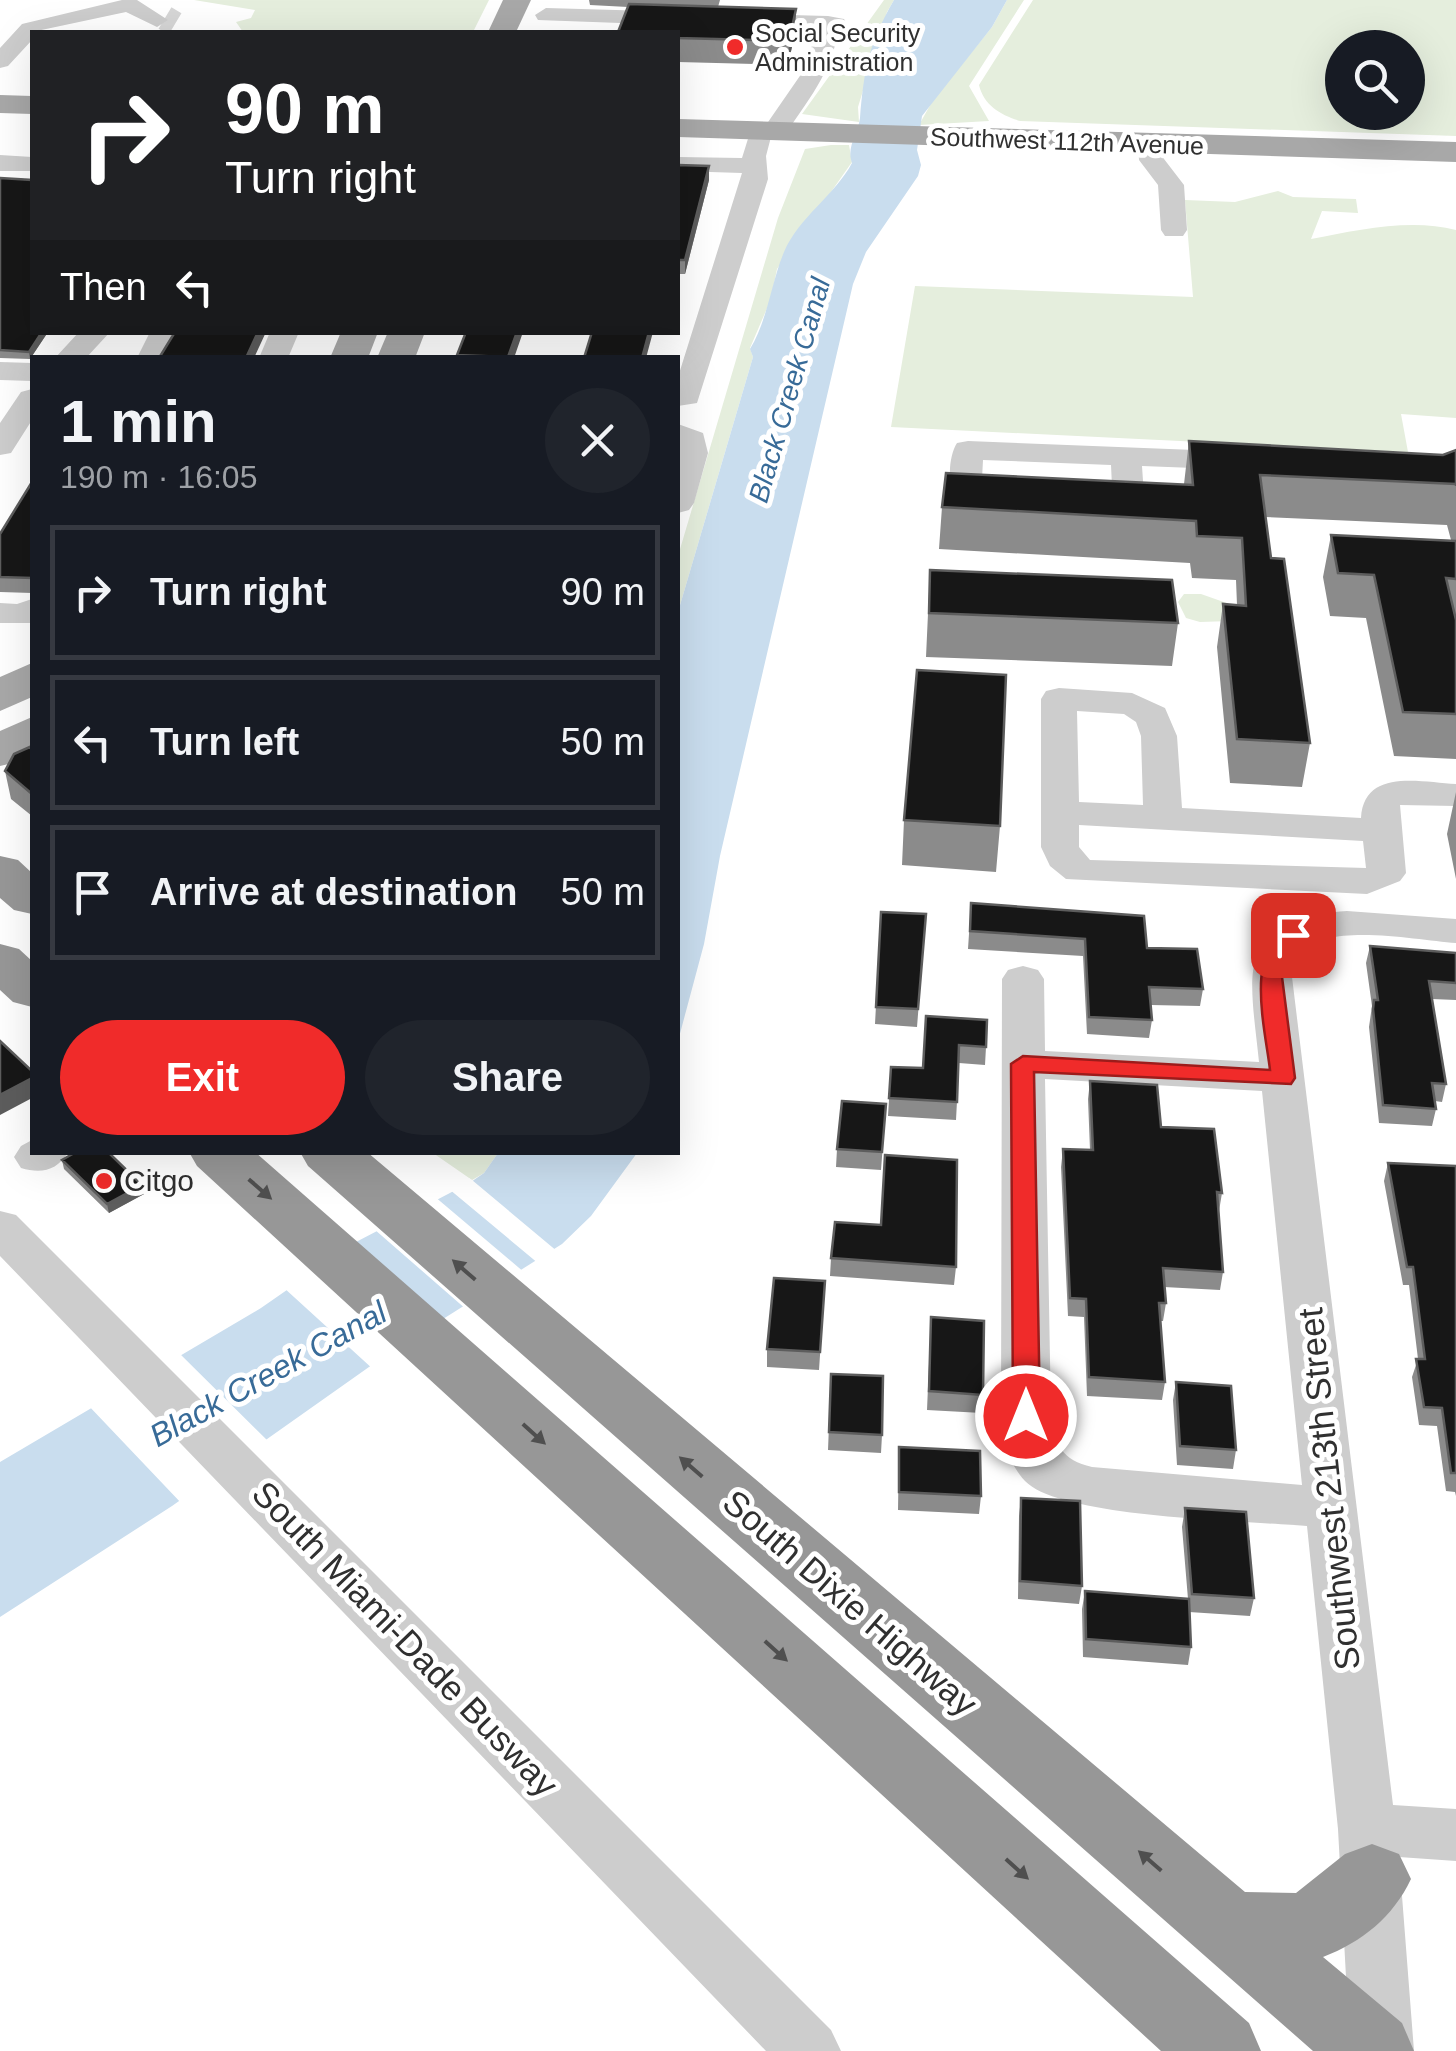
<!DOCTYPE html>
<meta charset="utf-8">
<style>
body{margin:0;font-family:Helvetica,sans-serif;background:#20242c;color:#f1f3f6;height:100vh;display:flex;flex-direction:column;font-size:38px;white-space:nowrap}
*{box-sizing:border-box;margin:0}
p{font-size:32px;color:#9ea1a6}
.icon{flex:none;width:55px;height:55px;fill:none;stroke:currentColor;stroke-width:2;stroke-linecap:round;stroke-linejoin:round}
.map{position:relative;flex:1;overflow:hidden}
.drawer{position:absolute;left:30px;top:355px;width:650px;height:800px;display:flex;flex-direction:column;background:#171b24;border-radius:0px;box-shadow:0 10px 40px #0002}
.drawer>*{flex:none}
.hud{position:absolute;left:30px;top:30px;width:650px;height:305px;border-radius:0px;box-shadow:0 10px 40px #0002;background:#202124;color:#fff;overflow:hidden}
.buttons{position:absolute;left:1325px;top:30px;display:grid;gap:20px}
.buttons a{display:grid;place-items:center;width:100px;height:100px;border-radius:50%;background:#171b24;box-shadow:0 10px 40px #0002;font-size:50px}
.pin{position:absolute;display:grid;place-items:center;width:85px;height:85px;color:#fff;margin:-42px;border-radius:20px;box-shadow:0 5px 15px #0006}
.me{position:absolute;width:110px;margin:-55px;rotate:0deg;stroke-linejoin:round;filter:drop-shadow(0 0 8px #0008)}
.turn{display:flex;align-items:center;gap:35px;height:210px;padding:0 30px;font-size:45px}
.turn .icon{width:130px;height:130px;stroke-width:2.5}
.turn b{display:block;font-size:70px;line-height:85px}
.then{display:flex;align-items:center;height:95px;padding:0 30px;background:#0003;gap:20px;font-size:38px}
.round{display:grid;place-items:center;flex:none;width:105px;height:105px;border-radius:52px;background:#20242c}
.overview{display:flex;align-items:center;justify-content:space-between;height:170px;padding:0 30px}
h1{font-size:60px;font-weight:700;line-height:75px}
.action{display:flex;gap:20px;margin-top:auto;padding:20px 30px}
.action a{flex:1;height:115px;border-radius:60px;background:#f02b2a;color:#fff;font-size:40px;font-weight:700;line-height:115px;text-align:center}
.action a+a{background:#20242c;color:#f1f3f6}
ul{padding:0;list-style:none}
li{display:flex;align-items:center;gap:30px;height:135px;margin:0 20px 15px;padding:0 10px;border:5px solid #363941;border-radius:0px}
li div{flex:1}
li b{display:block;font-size:38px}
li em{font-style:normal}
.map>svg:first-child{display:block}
</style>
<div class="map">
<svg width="1456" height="2051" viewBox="0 0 1456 2051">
<rect width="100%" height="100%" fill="#fff"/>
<path fill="#e5eedd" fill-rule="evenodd" d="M194,0h295l-16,32h-230l-7,-10 15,-4 4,-8z
M884,0h10l-7,12 -29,95 1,15 -57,-8z
M1007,0h17l-55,86 20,35 -70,4 14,-25 59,-73z
M1033,0h423v136l-436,-15c-19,-6 -36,-15 -41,-36zM1342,48h66v64h-66z
M831,145h18l3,17 -75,107 -6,30 -21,49 3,9 -75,255v-56l100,-338 27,-69z
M1278,191l15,6 63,2 2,14 -36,-2 -11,28c46,-9 100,-21 145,-9v188l-55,-4 7,38 -517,-25 24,-141 278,11 -8,-97 50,2z
M1184,594h17l34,12 -4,15 -31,1 -14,-4 -8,-16z
M433,1153h65l-14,20 -12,7z"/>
<path fill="#c9ddee" d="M894,0h113l-15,27 -70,89 -5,34 4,15 -3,11 -52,76 -13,32 -133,572 -16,88 -26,97v-429l75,-255 -3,-8c18,-30 21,-66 34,-97 15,-35 51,-57 68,-89 -6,-16 6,-29 8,-45 4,-49 9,-75 34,-118z
M498,1153h139l-46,63 -29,28 -176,111 -214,151 -172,111v-155l261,-154 95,-66 115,-60 13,-9z"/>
<path fill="#fff" d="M469,1178l3,2 86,72 -19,12 -90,-75z
M434,1196l91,77 -58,37 -93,-81z
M350,1240l95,83 -71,47 -91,-83z
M177,1351l94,93 -88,61 -96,-101z"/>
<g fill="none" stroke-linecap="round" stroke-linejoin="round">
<path stroke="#d6d6d6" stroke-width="25" stroke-dasharray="25 12" stroke-linecap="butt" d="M165,18l10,6"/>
<path fill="#cdcdcd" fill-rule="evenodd" d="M122,0h15l31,20 -11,7 -31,-15 -94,20v8l-24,26 -8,2v-20l22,-24z
M546,8l282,8 16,3 3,5 -9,6c-5,41 -32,73 -54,106l-13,1 -5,19 2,23 -71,224 -19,3v-29l64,-204 -64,-2v-14l64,1 10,-32 14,-1 38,-55 12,-40 -278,-10 -3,-5z
M1150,137l9,2 5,20 20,26 3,45 -4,6h-18l-4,-6 -3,-45 -19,-25 -1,-16z
M0,155l32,2v14h-32z
M79,332h31l-24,26h-31z
M150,332h29l-13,26h-29z
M270,332h29l-11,26h-29z
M0,362l32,1v18l-32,-1z
M32,389v31l-21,33 -11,2v-32l21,-31z
M678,424l25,9 5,20 -14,50 -5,7 -11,3z
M968,441l278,11 11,2 5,7 -5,7 -11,2 -104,-4 2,30 -5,7c-20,5 -46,3 -66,-2l-5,-7 5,-7 39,-1 -1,-21 -128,-5 -1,19 37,4 5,7 -5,7c-20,5 -44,3 -64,-2 -8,-12 -6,-40 2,-52z
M32,599v24h-32v-20l17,1z
M1059,688l73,5 33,15 12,28 5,72 179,10c3,-50 59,-36 95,-34v22l-56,-1 6,68 -6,8 -33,13 -301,-15 -16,-13 -9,-19v-148l5,-8zM1077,711l47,3 12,8 5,14 2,69 -64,-3zM1079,825l284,16 3,27 -276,-8 -11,-13z
M1347,911l109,8v24c-41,-3 -126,-21 -157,9l-7,25 101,828 63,4v52l-57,-4 15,194h-64l-12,-222 -31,-303c-57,-5 -247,-8 -282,-45 -17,-18 -22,-42 -24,-65l1,-437 6,-9 15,-4 15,4 6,9 1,72 214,11c-9,-89 -27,-143 88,-151zM1045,1079l217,12 40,394 -210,-18c-30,-7 -37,-22 -41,-51z
M32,1140v12h36c-11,19 -27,22 -47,16l-7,-11 7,-11z
M0,1211l16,4 815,815 10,21h-75l-766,-795z"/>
<path fill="#a8a8a8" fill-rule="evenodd" d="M503,0h28l-15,32h-28z
M0,95l32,1v18l-32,-1z
M678,119l778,23v20l-778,-25z
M341,332h37l-10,26h-38z
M388,332h37l-10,26h-38z
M32,663v34l-32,14v-34z
M32,717v35l-15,10 -17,4v-35z"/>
<path fill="#979797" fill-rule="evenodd" d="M0,856l18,4 14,13v41l-18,-4 -14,-12z
M0,944l19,5 13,12v46l-19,-5 -13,-12z
M189,1152h66l994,871 12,28h-100l-964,-885z
M300,1152h67l878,740 51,1 49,-39 27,-10 27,10 12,25c-18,38 -49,63 -88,78l79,66 12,28h-101l-1005,-885z"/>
</g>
<path fill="#8b8b8b" d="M589,0h131l-2,7 77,26 -7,32 -110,-3v-30l-50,-25 -38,-2z
M678,165l31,15 -24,94h-7z
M0,178l32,154h16l-18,27 -30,-1z
M457,355l57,3h-57z
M1189,441l254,14 13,-5v309l-62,-3 -28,-138 -36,-2 -7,-39 8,-42 120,5 -4,-15 -181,-8 5,41 39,185 -8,44 -72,-4 -13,-136 6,-43 14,1 -1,-25 -44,-2 -2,-15 -251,-14 3,-42 242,-23z
M32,482v111l-32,-1v-58z
M930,570l248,53 -6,43 -246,-9z
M32,746v70l-21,-17 -6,-28z
M1456,792v87l-9,-45z
M904,820l96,6 -4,46 -94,-7z
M971,903l176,45 56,41 -3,17 -49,-1 1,15 -3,18 -62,-4 -4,-78 -115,-7z
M881,912l45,2 -9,113 -42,-3z
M1370,946l86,7v47l-24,-1 14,85 -4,18 -7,-1 1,8 -4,17 -53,-3 -10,-96 3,-21 -6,-43z
M926,1016l60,31 -1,18 -26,-2 -3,57 -68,-4 3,-49 32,1z
M1090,1081l71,46 61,66 -3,18 4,61 -3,18 -56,-3 2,16 -3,18h-3l5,61 -3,18 -75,-4 -3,-79 -16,-1 -7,-149 2,-18 27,1 -2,-51z
M886,1104l-5,66 -45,-3 1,-18z
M62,1160l80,25 2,9 -35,19 -45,-44z
M1388,1163l68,3v330l-1,-4 -9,-1 -9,-65 -18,-1 -7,-48 6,-18 -9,-74h-6l-19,-104z
M831,1258l125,9 -2,18 -124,-9z
M825,1281l-6,89 -52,-3v-18z
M931,1317l52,78 -1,18 -55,-3z
M831,1374l51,61 -1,18 -53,-3z
M1176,1382l60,68 -3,19 -56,-4 -4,-65z
M899,1447l82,49 -2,18 -81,-4z
M1021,1498l61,88 -3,18 -61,-5 1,-83z
M1185,1508l69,90 -4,18 -61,-4 2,35 -3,18 -105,-8 -1,-48 3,-18 103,8 -6,-72z"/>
<path fill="#5d5d5d" d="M796,9l-1,24 -7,32 1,-24z
M709,166v14l-24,94v-14z
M42,332h6l-18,27 -1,-7z
M258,332h8l-12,26h-8z
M517,332h6l-9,26h-6z
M649,332h4l-7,26h-4z
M32,1078v20l-32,17v-20z
M142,1185l2,9 -35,19 -2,-9z"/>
<path fill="#171717" stroke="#5d5d5d" stroke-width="2.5" d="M629,4l167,5 -7,32 -111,-3v-6h-60z
M678,165l31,1 -24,94h-7z
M0,178l32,2v152h10l-13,20 -29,-2z
M175,332h83l-12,26h-87z
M466,332h51l-9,25 -51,-2z
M592,332h57l-7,26h-58z
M1189,441l254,14 13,-5v36v-2l-196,-9 11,83 13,1 26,184 -73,-4 -14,-135 23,2 -4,-68 -45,-2 -1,-15 -254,-14 4,-34 247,12z
M32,482v96l-32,-1v-43z
M1331,535l125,6v38l-10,-1 10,42v94l-53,-2 -29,-137 -36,-2z
M930,570l242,10 6,43 -249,-10z
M917,670l89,5 -6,151 -96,-6z
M32,746v48l-27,-23 9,-17z
M971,903l173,13 3,32 50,1 6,40 -54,-2 3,33 -63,-3 -4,-78 -115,-8z
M881,912l45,2 -8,95 -42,-2z
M1370,946l86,7v30l-27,-2 17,103 -14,-1 4,26 -53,-4 -10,-96 1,-9h4z
M926,1016l61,4 -1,27 -27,-2 -2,57 -68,-4 2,-31 32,1z
M0,1041l32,30v7l-32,17z
M1090,1081l67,4 4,42 53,2 8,64 -5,-1 6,80 -60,-4 3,35h-7l6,79 -76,-5 -3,-78 -16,-1 -7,-149 30,1z
M842,1101l44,3 -4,48 -45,-3z
M76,1152h32l34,33 -35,19 -45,-44z
M885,1155l72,5 -1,107 -125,-9 4,-36 46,3z
M1388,1163l68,3v307h-5l-9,-65 -18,-1 -8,-48h9l-12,-92h-6z
M774,1278l51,3 -5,71 -53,-3z
M931,1317l53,4 -1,74 -54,-4z
M831,1374l52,2 -1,59 -53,-3z
M1176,1382l55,4 5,64 -56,-4z
M899,1447l81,4 1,45 -82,-4z
M1021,1498l59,3 2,85 -62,-5z
M1185,1508l61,4 8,86 -62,-4z
M1085,1591l104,8 2,48 -105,-8z"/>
<defs><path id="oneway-solid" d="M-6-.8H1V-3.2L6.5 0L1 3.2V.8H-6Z" transform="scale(2.5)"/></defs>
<g fill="#4f4f4f">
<use href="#oneway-solid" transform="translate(260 1189) rotate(41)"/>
<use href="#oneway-solid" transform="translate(464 1270) rotate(-139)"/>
<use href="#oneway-solid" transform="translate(534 1434) rotate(42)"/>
<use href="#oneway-solid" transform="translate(691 1467) rotate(-139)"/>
<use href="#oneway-solid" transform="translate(776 1651) rotate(42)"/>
<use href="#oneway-solid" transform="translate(1150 1861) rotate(-139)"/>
<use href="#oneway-solid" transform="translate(1017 1869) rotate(42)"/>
</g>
<path fill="#f02b2a" stroke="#9c1c1b" stroke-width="2.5" d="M1293,928l11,7 -16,19 -6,23 13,101 -4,6 -257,-12 6,344 -4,8 -10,3 -9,-3 -4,-8 -2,-352 12,-8 247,14c-4,-37 -28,-128 23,-142z"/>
<g fill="#f02b2a" stroke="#fff" stroke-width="4">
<circle cx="735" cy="47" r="10"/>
<circle cx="104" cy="1181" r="10"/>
</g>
<g text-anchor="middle" stroke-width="10" stroke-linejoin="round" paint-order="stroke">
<g font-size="25" fill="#303030" stroke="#fff" text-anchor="start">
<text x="755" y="42">Social Security<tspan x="755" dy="29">Administration</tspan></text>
</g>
<g font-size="25" fill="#303030" stroke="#fff">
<text transform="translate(1067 141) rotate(2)" y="9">Southwest 112th Avenue</text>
</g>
<g font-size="28" font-style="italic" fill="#386b98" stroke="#fff">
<text transform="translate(789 390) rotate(-74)" y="10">Black Creek Canal</text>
</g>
<g font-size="30" fill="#303030" stroke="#fff" text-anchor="start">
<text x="124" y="1191">Citgo</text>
</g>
<g font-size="32" font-style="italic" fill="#386b98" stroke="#fff">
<text transform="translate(268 1374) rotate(-29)" y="11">Black Creek Canal</text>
</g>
<g font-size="35" fill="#303030" stroke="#fff">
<text transform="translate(1329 1489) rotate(-96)" y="12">Southwest 213th Street</text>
<text transform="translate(850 1603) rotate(41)" y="12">South Dixie Highway</text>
<text transform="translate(405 1639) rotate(46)" y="12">South Miami-Dade Busway</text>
</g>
</g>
</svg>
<div class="buttons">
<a><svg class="icon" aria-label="search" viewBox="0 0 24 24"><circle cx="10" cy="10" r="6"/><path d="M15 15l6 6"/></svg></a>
</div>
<div class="pin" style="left:1293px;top:935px;background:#d93025"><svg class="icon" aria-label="arrive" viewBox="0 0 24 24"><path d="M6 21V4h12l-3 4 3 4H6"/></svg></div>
<svg class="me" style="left:1026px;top:1416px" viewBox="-20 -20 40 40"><circle r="17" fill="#f02b2a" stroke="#fff" stroke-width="3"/><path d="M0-11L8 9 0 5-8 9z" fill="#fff"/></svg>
<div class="hud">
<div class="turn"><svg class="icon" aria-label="right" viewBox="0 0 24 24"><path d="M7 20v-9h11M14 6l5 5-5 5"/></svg><div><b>90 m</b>Turn right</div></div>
<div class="then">Then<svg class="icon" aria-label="left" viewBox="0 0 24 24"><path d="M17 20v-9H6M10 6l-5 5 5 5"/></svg></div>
</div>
<section class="drawer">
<div class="overview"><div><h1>1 min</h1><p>190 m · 16:05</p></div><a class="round"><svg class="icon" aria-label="close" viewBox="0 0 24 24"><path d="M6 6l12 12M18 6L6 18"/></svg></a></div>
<ul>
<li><svg class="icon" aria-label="right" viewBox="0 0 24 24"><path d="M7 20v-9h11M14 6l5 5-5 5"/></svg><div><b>Turn right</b></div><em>90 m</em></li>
<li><svg class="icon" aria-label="left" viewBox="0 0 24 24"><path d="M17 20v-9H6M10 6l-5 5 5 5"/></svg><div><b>Turn left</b></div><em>50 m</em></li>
<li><svg class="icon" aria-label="arrive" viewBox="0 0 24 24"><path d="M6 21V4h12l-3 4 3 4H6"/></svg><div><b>Arrive at destination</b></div><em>50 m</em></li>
</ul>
<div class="action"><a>Exit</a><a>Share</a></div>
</section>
</div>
